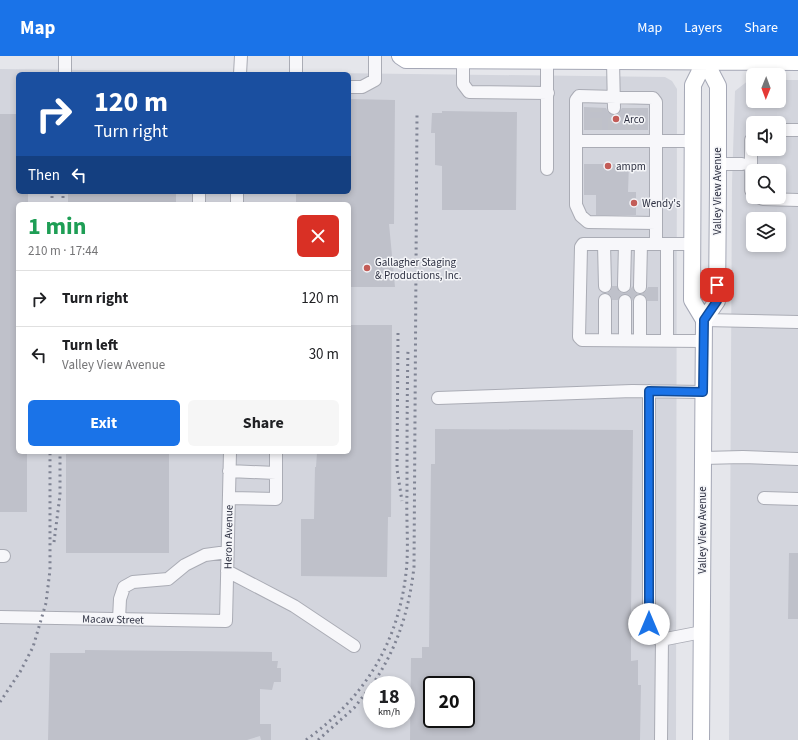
<!DOCTYPE html>
<meta charset="utf-8">
<style>
body{margin:0;font-family:"Source Sans 3",sans-serif;background:#f6f6f6;color:#202124;height:100vh;display:flex;flex-direction:column;font-size:15px;white-space:nowrap}
*{box-sizing:border-box;margin:0}
p{font-size:13px;color:#757577}
.icon{flex:none;width:22px;height:22px;fill:none;stroke:currentColor;stroke-width:2;stroke-linecap:round;stroke-linejoin:round}
.map{position:relative;flex:1;overflow:hidden}
.side{position:absolute;left:16px;top:146px;width:335px;height:252px;display:flex;flex-direction:column;background:#fff;border-radius:6px;box-shadow:0 2px 6px #0003}
.side>*{flex:none}
.hud{position:absolute;left:16px;top:16px;width:335px;height:122px;border-radius:6px;box-shadow:0 2px 6px #0003;background:#1a4fa0;color:#fff;overflow:hidden}
.needle{width:26px;rotate:181deg}
.buttons{position:absolute;left:746px;top:12px;display:grid;gap:8px}
.buttons a{display:grid;place-items:center;width:40px;height:40px;border-radius:6px;background:#fff;box-shadow:0 2px 6px #0003;font-size:20px}
.speed{position:absolute;left:363px;top:620px;display:flex;gap:8px;font-size:20px;font-weight:700;text-align:center}
.speed>*{display:grid;place-content:center;width:52px;height:52px;border-radius:50%;background:#fff;box-shadow:0 2px 6px #0003;line-height:1}
.speed small{font-size:10px;font-weight:400}
.speed .limit{border:2px solid #111;border-radius:6px;background:#fff;color:#111}
.pin{position:absolute;display:grid;place-items:center;width:34px;height:34px;color:#fff;margin:-17px;border-radius:8px;box-shadow:0 2px 6px #0006}
.me{position:absolute;width:44px;margin:-22px;rotate:0deg;stroke-linejoin:round;filter:drop-shadow(0 0 3px #0008)}
.turn{display:flex;align-items:center;gap:14px;height:84px;padding:0 12px;font-size:18px}
.turn .icon{width:52px;height:52px;stroke-width:2.5}
.turn b{display:block;font-size:28px;line-height:34px}
.then{display:flex;align-items:center;height:38px;padding:0 12px;background:#0003;gap:8px;font-size:15px}
.round{display:grid;place-items:center;flex:none;width:42px;height:42px;border-radius:6px;background:#f6f6f6}
.summary{display:flex;align-items:center;justify-content:space-between;height:68px;padding:0 12px}
h1{font-size:24px;font-weight:700;line-height:30px;color:#1e9e55}
.cta{display:flex;gap:8px;margin-top:auto;padding:8px 12px}
.cta a{flex:1;height:46px;border-radius:6px;background:#1a73e8;color:#fff;font-size:16px;font-weight:700;line-height:46px;text-align:center}
.cta a+a{background:#f6f6f6;color:#202124}
ul{padding:0;list-style:none}
li{display:flex;align-items:center;gap:12px;height:56px;padding:0 12px;border-top:1px solid #e0e0e0}
li div{flex:1}
li b{display:block;font-size:15px}
li em{font-style:normal}
header{display:flex;align-items:center;gap:24px;box-sizing:border-box;height:56px;padding:0 20px;background:#1a73e8;color:#fff}
header strong{font-size:19px}
nav{display:flex;gap:22px;margin-inline-start:auto;font-size:14px}
.map>svg:first-child{display:block}
</style>
<header>
<strong>Map</strong>
<nav><a>Map</a><a>Layers</a><a>Share</a></nav>
</header>
<div class="map">
<svg width="798" height="684" viewBox="0 0 798 684">
<rect width="100%" height="100%" fill="#e5e6eb"/>
<path fill="#d3d5dd" fill-rule="evenodd" d="M0,13l665,8 7,4 5,8 -1,651h-676zM18,18h331v118h-331zM18,148h331v248h-331zM372,629h34v34h-34zM432,629h34v34h-34z
M749,24h4v21h26v-21h19v660h-69l3,-557 3,-92zM753,67h26v26h-26zM753,115h26v26h-26zM753,163h26v26h-26z"/>
<path fill="#bfc1ca" fill-rule="evenodd" d="M349,43l46,1 -1,124h-5l6,63h-46v-83h-53v-12h53z
M584,51l22,1 2,4 6,3 4,-1 4,-6h26v22h-64z
M442,55l75,1 -1,98h-74v-44l-7,-1v-32h-4l1,-20h10z
M0,58h18v78h10v12h-10v248h9v60h-27z
M584,108h45l-1,28h8v23h-40v-20h-12z
M68,136h108v12h-108z
M612,230h5l3,6 4,1 4,-1 5,-6 1,5 4,3 -4,3 -1,4 -4,-6 -4,-1 -4,1 -3,5h-6l-1,-4 -4,-3 4,-3z
M648,231h10v14h-11l-1,-4 -4,-3 4,-3z
M349,269h43l-1,192h-3l-1,60 -86,-1v-57h13l1,-52h1l1,-15h32z
M435,373l198,1 -2,184h6l-1,23h-5v24l7,-1v25h3l-1,55h-230l1,-82h11v-11h7l2,-183h4zM432,629h34v34h-34z
M66,396h103v101h-103z
M789,497h9v66h-10z
M85,594l187,2v9h6l-1,7h4v14h-7l-2,8 -12,-1v35h11v16h-10l-1,-4 -13,4h-199l2,-87h35z"/>
<g fill="none" stroke-linecap="round" stroke-linejoin="round">
<path stroke="#c0c2c9" stroke-width="12" stroke-dasharray="12 6" stroke-linecap="butt" d="M596,74v-22
M614,74v-22
M631,74v-22"/>
<g stroke="#aaacb5" stroke-width="14">
<path id="minor" d="M65,0v18
M296,0v18
M463,5v23l6,8 79,1
M547,5v108
M613,5l1,47
M240,18l1,-18
M349,31h13l13,-7v-24
M779,74h19
M753,82l-2,2v50l2,3
M576,85v64l5,11 7,6 68,1
M692,85c-39,0 -78,0 -116,0v-41l3,-4 74,2 3,4v142h-73l-2,3 -2,90 3,3 122,1
M723,108h19
M758,141l5,2 35,1
M199,148v-12
M237,148v-12
M604,188l1,42
M659,188h33
M624,230l1,-42
M640,231l1,-43
M605,244v40
M625,245v39
M704,264l94,2
M640,284v-39
M667,284v-96
M649,335v233l3,13 14,2 36,-7
M438,342l194,-7 71,1
M703,402l40,-1 55,2
M276,417v-21
M229,442l47,1v-26l-47,-2
M764,442l34,1
M0,500h4
M227,515l67,35 60,40
M0,561l226,4 4,-169
M119,563l1,-20 4,-12 9,-5 35,-3 17,-14 20,-10 22,-3
M661,684l1,-102"/>
</g>
<g stroke="#a5a8b6" stroke-width="18">
<path id="major" d="M400,0l6,4h11l381,2
M704,264l13,-19 1,-115v-100l-13,-25v-5
M701,684l3,-420 -12,-20 1,-215 12,-24"/>
</g>
<use href="#minor" stroke="#f7f7fa" stroke-width="12"/>
<use href="#major" stroke="#fff" stroke-width="16"/>
<path stroke="#7f8393" stroke-width="3" stroke-dasharray="2 4" stroke-linecap="butt" d="M52,148v-12
M63,148v-12
M398,277l-1,136 5,32
M54,486l6,-47v-43
M372,629c25,-36 37,-74 42,-118l3,-452
M0,646l20,-30 13,-25 13,-44 4,-33v-118
M306,684c58,-42 92,-96 100,-167 3,-26 0,-53 1,-79 0,-49 0,-97 1,-146
M318,684l36,-32 18,-23"/>
</g>
<g fill="none" stroke-linecap="round" stroke-linejoin="round">
<g stroke="#114b97" stroke-width="10">
<path id="route" d="M649,568v-233l54,1 1,-72 13,-19v-16"/>
</g>
<use href="#route" stroke="#1a73e8" stroke-width="7"/>
</g>
<g fill="#c35c57" stroke="#f4f5f8" stroke-width="1.5">
<circle cx="616" cy="63" r="4"/>
<circle cx="608" cy="110" r="4"/>
<circle cx="634" cy="147" r="4"/>
<circle cx="367" cy="212" r="4"/>
</g>
<g text-anchor="middle" stroke-width="3" stroke-linejoin="round" paint-order="stroke">
<g font-size="11" fill="#2e3142" stroke="#f4f5f8" text-anchor="start">
<text x="624" y="67">Arco</text>
<text x="616" y="114">ampm</text>
<text x="642" y="151">Wendy's</text>
<text x="375" y="210">Gallagher Staging<tspan x="375" dy="13">&amp; Productions, Inc.</tspan></text>
</g>
<g font-size="11" fill="#2e3142" stroke="#f4f5f8">
<text transform="translate(717 135) rotate(-90)" y="4">Valley View Avenue</text>
<text transform="translate(702 474) rotate(-90)" y="4">Valley View Avenue</text>
<text transform="translate(228 481) rotate(-89)" y="4">Heron Avenue</text>
<text transform="translate(113 563) rotate(1)" y="4">Macaw Street</text>
</g>
</g>
</svg>
<div class="buttons">
<a><svg class="needle" viewBox="-14 -14 28 28"><path d="M0-13l5 13h-10z" fill="#e53935"/><path d="M0 13l5-13h-10z" fill="#757577"/></svg></a>
<a><svg class="icon" aria-label="sound" viewBox="0 0 24 24"><path d="M4 9h4l5-4v14l-5-4H4zM17 9q2 3 0 6"/></svg></a>
<a><svg class="icon" aria-label="search" viewBox="0 0 24 24"><circle cx="10" cy="10" r="6"/><path d="M15 15l6 6"/></svg></a>
<a><svg class="icon" aria-label="layers" viewBox="0 0 24 24"><path d="M12 4l9 5-9 5-9-5zM3 14l9 5 9-5"/></svg></a>
</div>
<div class="speed"><div>18<small>km/h</small></div><div class="limit">20</div></div>
<div class="pin" style="left:717px;top:229px;background:#d93025"><svg class="icon" aria-label="arrive" viewBox="0 0 24 24"><path d="M6 21V4h12l-3 4 3 4H6"/></svg></div>
<svg class="me" style="left:649px;top:568px" viewBox="-20 -20 40 40"><circle r="19" fill="#fff"/><path d="M0-13L10 11 0 6-10 11z" fill="#1a73e8"/></svg>
<div class="hud">
<div class="turn"><svg class="icon" aria-label="right" viewBox="0 0 24 24"><path d="M7 20v-9h11M14 6l5 5-5 5"/></svg><div><b>120 m</b>Turn right</div></div>
<div class="then">Then<svg class="icon" aria-label="left" viewBox="0 0 24 24"><path d="M17 20v-9H6M10 6l-5 5 5 5"/></svg></div>
</div>
<section class="side">
<div class="summary"><div><h1>1 min</h1><p>210 m · 17:44</p></div><a class="round" style="background:#d93025;color:#fff"><svg class="icon" aria-label="close" viewBox="0 0 24 24"><path d="M6 6l12 12M18 6L6 18"/></svg></a></div>
<ul>
<li><svg class="icon" aria-label="right" viewBox="0 0 24 24"><path d="M7 20v-9h11M14 6l5 5-5 5"/></svg><div><b>Turn right</b></div><em>120 m</em></li>
<li><svg class="icon" aria-label="left" viewBox="0 0 24 24"><path d="M17 20v-9H6M10 6l-5 5 5 5"/></svg><div><b>Turn left</b><p>Valley View Avenue</p></div><em>30 m</em></li>
</ul>
<div class="cta"><a>Exit</a><a>Share</a></div>
</section>
</div>
